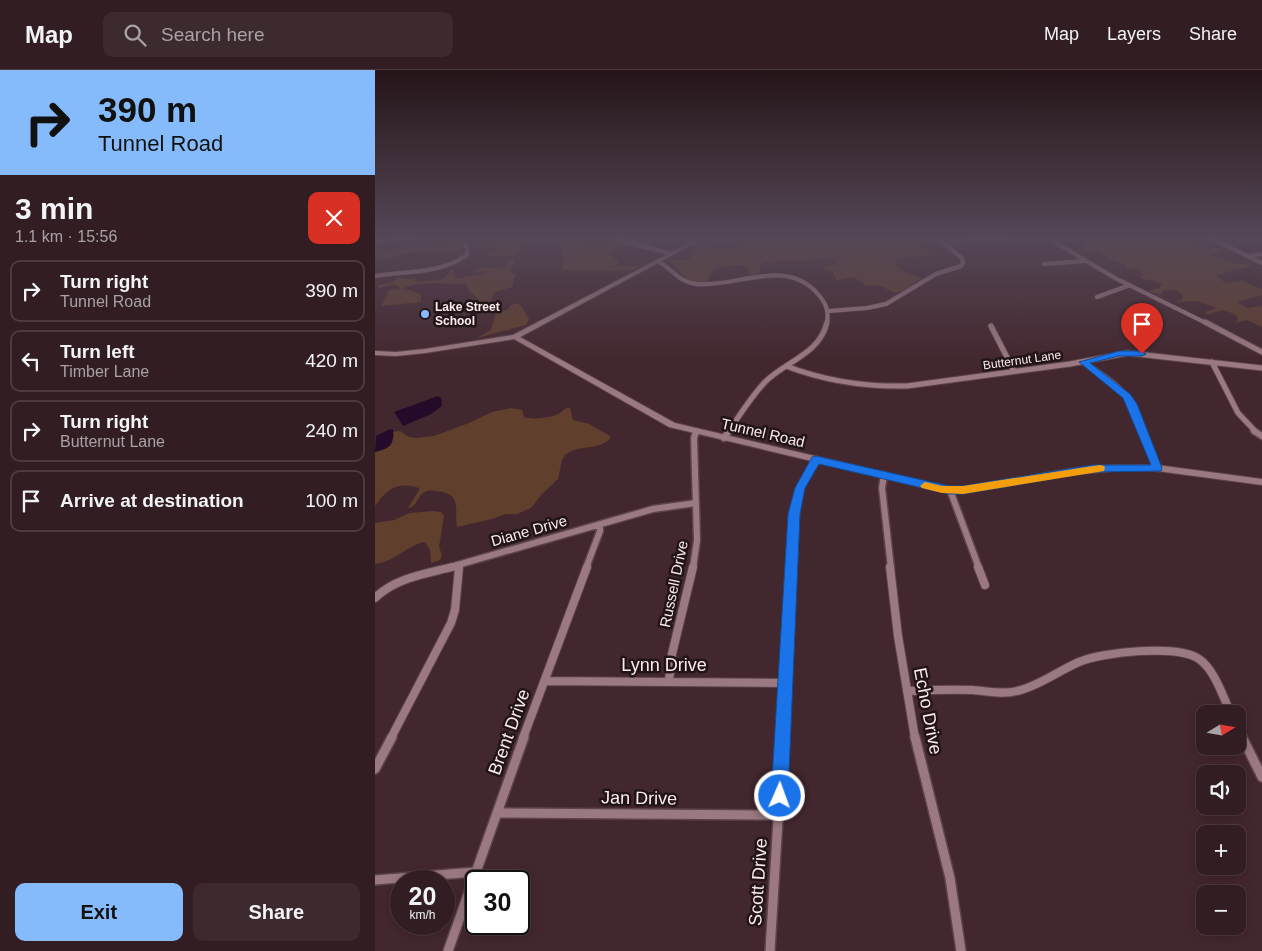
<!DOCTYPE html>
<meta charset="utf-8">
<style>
body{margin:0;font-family:Arial,sans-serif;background:#3d2a2f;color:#f1f3f6;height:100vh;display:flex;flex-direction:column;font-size:19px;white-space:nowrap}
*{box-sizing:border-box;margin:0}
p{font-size:16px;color:#a8a2a5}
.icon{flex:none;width:28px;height:28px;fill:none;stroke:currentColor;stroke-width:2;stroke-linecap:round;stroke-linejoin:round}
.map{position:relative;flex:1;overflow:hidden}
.panel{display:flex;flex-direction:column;background:#321d22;width:375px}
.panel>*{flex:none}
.top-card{background:#85bbfb;color:#111;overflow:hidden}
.needle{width:32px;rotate:79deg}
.controls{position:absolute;left:821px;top:635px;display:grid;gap:10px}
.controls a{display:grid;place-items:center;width:50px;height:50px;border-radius:10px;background:#321d22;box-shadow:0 2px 12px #0003,0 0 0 1px #4d3b40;font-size:25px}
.speed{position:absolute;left:15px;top:800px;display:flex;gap:10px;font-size:25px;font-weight:700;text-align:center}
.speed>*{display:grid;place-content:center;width:65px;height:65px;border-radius:50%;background:#321d22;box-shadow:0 2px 12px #0003,0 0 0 1px #4d3b40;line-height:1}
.speed small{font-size:12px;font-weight:400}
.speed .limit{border:2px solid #111;border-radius:8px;background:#fff;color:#111}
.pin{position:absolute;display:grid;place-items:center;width:42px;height:42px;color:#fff;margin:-51px -21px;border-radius:50% 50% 50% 0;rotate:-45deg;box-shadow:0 0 5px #0007}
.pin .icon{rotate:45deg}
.me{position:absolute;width:55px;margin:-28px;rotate:2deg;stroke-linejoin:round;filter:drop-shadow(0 0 4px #0008)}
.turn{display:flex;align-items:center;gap:18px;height:105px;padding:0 15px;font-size:22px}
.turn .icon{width:65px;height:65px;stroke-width:2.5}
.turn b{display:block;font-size:35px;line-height:42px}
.round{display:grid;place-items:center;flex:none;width:52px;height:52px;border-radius:10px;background:#3d2a2f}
.overview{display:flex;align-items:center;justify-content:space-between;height:85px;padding:0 15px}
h1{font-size:30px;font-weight:600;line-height:38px}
.action{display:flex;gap:10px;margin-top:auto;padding:10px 15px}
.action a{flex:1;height:58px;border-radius:10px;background:#85bbfb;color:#111;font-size:20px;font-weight:600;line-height:58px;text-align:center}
.action a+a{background:#3d2a2f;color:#f1f3f6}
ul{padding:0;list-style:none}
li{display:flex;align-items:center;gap:15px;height:62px;margin:0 10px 8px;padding:0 5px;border:2px solid #4d3b40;border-radius:10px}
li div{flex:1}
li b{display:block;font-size:19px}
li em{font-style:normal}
header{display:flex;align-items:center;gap:30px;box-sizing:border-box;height:70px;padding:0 25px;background:#321d22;border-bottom:1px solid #4d3b40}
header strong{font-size:24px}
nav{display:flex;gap:28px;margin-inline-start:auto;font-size:18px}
.search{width:350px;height:45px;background:#3d2a2f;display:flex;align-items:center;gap:12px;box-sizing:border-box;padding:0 18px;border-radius:10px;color:#a8a2a5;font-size:19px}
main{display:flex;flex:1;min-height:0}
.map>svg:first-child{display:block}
</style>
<header>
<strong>Map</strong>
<div class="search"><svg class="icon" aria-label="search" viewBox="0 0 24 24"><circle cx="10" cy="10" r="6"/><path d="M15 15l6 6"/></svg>Search here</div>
<nav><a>Map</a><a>Layers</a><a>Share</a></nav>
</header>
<main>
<section class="panel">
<div class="top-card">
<div class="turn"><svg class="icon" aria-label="right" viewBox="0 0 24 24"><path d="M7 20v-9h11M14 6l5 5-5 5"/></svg><div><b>390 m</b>Tunnel Road</div></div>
</div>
<div class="overview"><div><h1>3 min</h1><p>1.1 km · 15:56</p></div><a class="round" style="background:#d93025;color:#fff"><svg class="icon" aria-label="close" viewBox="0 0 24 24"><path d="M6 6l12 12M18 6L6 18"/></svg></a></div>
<ul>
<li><svg class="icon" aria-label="right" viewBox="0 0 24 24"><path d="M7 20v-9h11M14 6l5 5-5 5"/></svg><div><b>Turn right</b><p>Tunnel Road</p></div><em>390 m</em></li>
<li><svg class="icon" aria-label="left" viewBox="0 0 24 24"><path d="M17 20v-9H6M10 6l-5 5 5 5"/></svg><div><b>Turn left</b><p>Timber Lane</p></div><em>420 m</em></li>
<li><svg class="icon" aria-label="right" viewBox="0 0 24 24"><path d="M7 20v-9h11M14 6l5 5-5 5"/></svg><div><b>Turn right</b><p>Butternut Lane</p></div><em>240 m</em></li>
<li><svg class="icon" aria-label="arrive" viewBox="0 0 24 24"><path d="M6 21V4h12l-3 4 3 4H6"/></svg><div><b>Arrive at destination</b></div><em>100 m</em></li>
</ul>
<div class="action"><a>Exit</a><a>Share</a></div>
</section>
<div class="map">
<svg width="887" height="881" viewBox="0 0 887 881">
<rect width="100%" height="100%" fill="#43272e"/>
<path fill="#603f2d" d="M113,167h74v2l31,-2 -13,4 10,6 22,-6 15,4 -19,8 10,8 -1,5h23l-8,5 -67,-1 -2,-2 -2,-25 -3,-2 -34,4 -8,11h-28l-2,-1 14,-5 3,-3h-28l20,-6 1,-3z
M374,167h160l-1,3 3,2 10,-2 11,2 -11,3 9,7 10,3 -44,3 -1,7c8,8 16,9 26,13l-16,12 -9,3 -18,-8 -11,1 -13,-9 -17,3 -4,-8 -12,-5 17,-2 -8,-8 -25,4 -38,1 -7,3 -1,9 -9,1c-1,-3 -2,-8 -6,-9 -6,-3 -26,1 -31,4 -4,4 -3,11 -9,12 -18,2 -25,-12 -35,-22v-2l12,3 9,-2 4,-8 -1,-6 2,-1c7,0 13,4 19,5 10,1 28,-1 35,-8z
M700,167h87c7,13 30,-3 42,1l-17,4 21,7 10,-1 4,3 -12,4 22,8 23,2 -39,10 9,8 17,-2 20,8v6l-25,7 11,6 14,-2v21l-15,-7 -12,3 3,-3 -1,-4c-6,-3 -12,-7 -18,-5 -6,1 -7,4 -13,3l-1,-2 12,-4 -20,-7 -20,1 -1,-1 6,-2 1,-4 -9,-6 -12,2 -1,4 -13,-4 11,-3 4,-4 -22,-6 -1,-2 4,-1c-6,-6 -11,-7 -19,-6l2,-4 -17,-6 -11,-8h-21l-1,-1 7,-2v-6z
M57,168h3l-1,5 4,2 20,-7 4,10c-10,6 -25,2 -36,3 -17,1 -33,8 -51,9v-13l3,3c17,0 13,1 26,-8l-1,4h25l1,-5z
M136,189l4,1 -5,13 7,1 -3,4 -2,9 -17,5c-12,25 -16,4 -27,-2v-4l-2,-3c-22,3 -43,-4 -64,6l-8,-5 -14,4 -3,-2 17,-5 5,-5 4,3h12l2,3 26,-3 9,-10h2l-1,3 3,4 -1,3 32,-6 -4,-2 -8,2 -2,-2 11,-4 17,1z
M27,219l12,2 7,4v7l-40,4 8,-16z
M142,233l5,4 7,12 -3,6 -49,13 14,-8 5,-17 11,-3 4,-5z
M136,338l11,2 2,7c9,3 28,1 36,-4 4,-3 4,-5 10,-5l3,12 16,4 21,12v3c-13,12 -31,5 -45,16l-3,5 -4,19 -16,15 -11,14 -14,6h-11l-14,5 -35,8c-3,-18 6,-33 -20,-36 -6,-1 -12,-1 -16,4 -5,6 -5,12 -13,13l11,-18v-2c-22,-7 -32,1 -44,18v-54l12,-4 7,-12 -1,-4 7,-1 9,6 8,1 17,-2 35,-13 23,-11z
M58,441l8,1 3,4 -5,31 3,8 -2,5 -9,3 -1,-13 -4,-7 -3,-1c-19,6 -29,20 -48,22v-41l19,-3 16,-7z"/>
<path fill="#240b29" d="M63,326l3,2 1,8 -11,8 -28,12 -9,-14z
M18,359c1,16 -2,19 -18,23l1,-16 12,-6z"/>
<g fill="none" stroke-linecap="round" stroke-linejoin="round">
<g stroke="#5c444a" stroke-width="5">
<path id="street-far4" d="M235,167l61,17
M671,167l69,41 93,46
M833,167l54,26
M0,172l52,-5
M568,172l80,-5
M874,186l13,-2
M283,191c14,8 21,21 38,23 40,4 88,-27 121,9 9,10 12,17 10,31
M669,194l40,-3
M0,206c30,-5 66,-2 92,-21v-6l-5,-12
M722,227l33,-12
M454,241l38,-3 19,-4 50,-30 25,-8 2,-3 -1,-5 -26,-21"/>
</g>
<g stroke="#5c444a" stroke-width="7">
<path id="street-far3" d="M830,252l57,30
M616,256l23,45
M708,292c17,12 37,23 48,41 5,8 8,20 12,29
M837,292l26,51 18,19
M411,296c39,15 79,21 121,20l163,-22 58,-11 134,15
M353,362c12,-17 23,-35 37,-50 21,-21 55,-28 62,-60"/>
</g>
<g stroke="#5c444a" stroke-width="9">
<path id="street-far2" d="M767,361l15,37
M879,361l8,5
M349,368l5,-7
M509,405l-2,13 9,80
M575,420l29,78
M72,498l206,-59 43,-6
M84,498v-3
M211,498l14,-37v-7
M318,498l4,-28 -3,-102 2,-6
M416,498l3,-54 6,-26 16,-28"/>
</g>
<g stroke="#5c444a" stroke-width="10">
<path id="street-far1" d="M515,497l8,69 17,102
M603,497l7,18
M0,528c20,-20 50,-24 77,-31
M170,611l239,2
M294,611l3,-27 21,-87
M532,621c22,-1 43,-2 65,-1 15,1 30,5 45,1 22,-5 41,-20 62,-29 23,-10 99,-18 120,-3 16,11 24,38 32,55
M862,658l5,10
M16,668l60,-115 4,-13 4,-43
M148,668l64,-171
M408,668l8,-171"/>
</g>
<g stroke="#5c444a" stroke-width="12">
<path id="street" d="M540,667l35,141 11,73
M867,667l20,40
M0,699l17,-32
M123,743l281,2
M0,810l100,-8
M73,881l76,-214
M395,881l13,-214"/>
</g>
<g stroke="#5c444a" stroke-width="2">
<path id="secondary" d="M326,167h5l-186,100 155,86 267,63 21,1 105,-18 45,-4h44l105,14v6l-105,-14h-44l-45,4 -105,18 -21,-1 -273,-65 -155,-88 -89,14 -29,3 -21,-1v-4l21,1 29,-3 88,-14z"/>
</g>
<use href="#street-far4" stroke="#9b7980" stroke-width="4"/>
<use href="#street-far3" stroke="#9b7980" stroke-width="5"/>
<use href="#street-far2" stroke="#9b7980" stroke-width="6"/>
<use href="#street-far1" stroke="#9b7980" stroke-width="8"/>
<use href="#street" stroke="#9b7980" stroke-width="9"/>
<use href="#secondary" fill="#9b7980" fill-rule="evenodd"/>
</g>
<linearGradient id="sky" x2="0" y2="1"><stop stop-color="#251519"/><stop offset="0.58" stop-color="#554757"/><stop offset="1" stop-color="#554757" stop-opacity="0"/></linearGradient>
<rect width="887" height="290" fill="url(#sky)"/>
<path fill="#1a73e8" stroke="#114b97" d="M744,281h23l4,3 -4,2h-23l-29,7 40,31 7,10 25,64 -1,3 -68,1 -130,22h-14l-130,-30 -14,24 -5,26 -12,282 -2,6 -6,3 -6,-3 -3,-6 17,-282 7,-26 17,-31 4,-1 133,30h14l130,-21h58l-28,-67 -44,-36z"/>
<path fill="#f59e0b" d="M725,395l4,1 1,2 -1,3 -141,23 -21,-1 -20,-5 -2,-2 5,-4 17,4h21z"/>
<circle fill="#85bbfb" stroke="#211517" stroke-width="2" cx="50" cy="244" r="5"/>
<g text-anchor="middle" stroke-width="5" stroke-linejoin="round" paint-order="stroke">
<g font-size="12" font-weight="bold" fill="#fdeaed" stroke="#211517" text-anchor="start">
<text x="60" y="241">Lake Street<tspan x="60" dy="14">School</tspan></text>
</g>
<g font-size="12" fill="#fdeaed" stroke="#211517">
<text transform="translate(647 290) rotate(-8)" y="4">Butternut Lane</text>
</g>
<g font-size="15" fill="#fdeaed" stroke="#211517">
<text transform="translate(388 363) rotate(13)" y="5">Tunnel Road</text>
<text transform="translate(154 461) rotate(-16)" y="5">Diane Drive</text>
<text transform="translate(299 514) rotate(-78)" y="5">Russell Drive</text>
</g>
<g font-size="18" fill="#fdeaed" stroke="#211517">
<text x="289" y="601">Lynn Drive</text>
<text transform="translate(553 641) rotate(79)" y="6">Echo Drive</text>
<text transform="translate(134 662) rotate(-70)" y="6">Brent Drive</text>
<text transform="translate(264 728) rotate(1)" y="6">Jan Drive</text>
<text transform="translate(383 812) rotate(-86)" y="6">Scott Drive</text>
</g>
</g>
</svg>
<div class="controls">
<a><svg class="needle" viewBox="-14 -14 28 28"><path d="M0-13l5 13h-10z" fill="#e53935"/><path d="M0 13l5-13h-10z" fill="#a8a2a5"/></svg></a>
<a><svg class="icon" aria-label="sound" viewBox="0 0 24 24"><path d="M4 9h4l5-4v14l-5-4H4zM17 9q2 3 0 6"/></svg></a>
<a>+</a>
<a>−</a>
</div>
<div class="speed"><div>20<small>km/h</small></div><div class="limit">30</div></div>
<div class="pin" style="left:767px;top:284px;background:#d93025"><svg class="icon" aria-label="arrive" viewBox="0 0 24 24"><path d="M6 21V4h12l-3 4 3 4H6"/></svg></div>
<svg class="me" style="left:405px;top:726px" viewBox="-20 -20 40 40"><circle r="17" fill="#1a73e8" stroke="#fff" stroke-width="3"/><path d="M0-11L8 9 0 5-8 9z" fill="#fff"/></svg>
</div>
</main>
